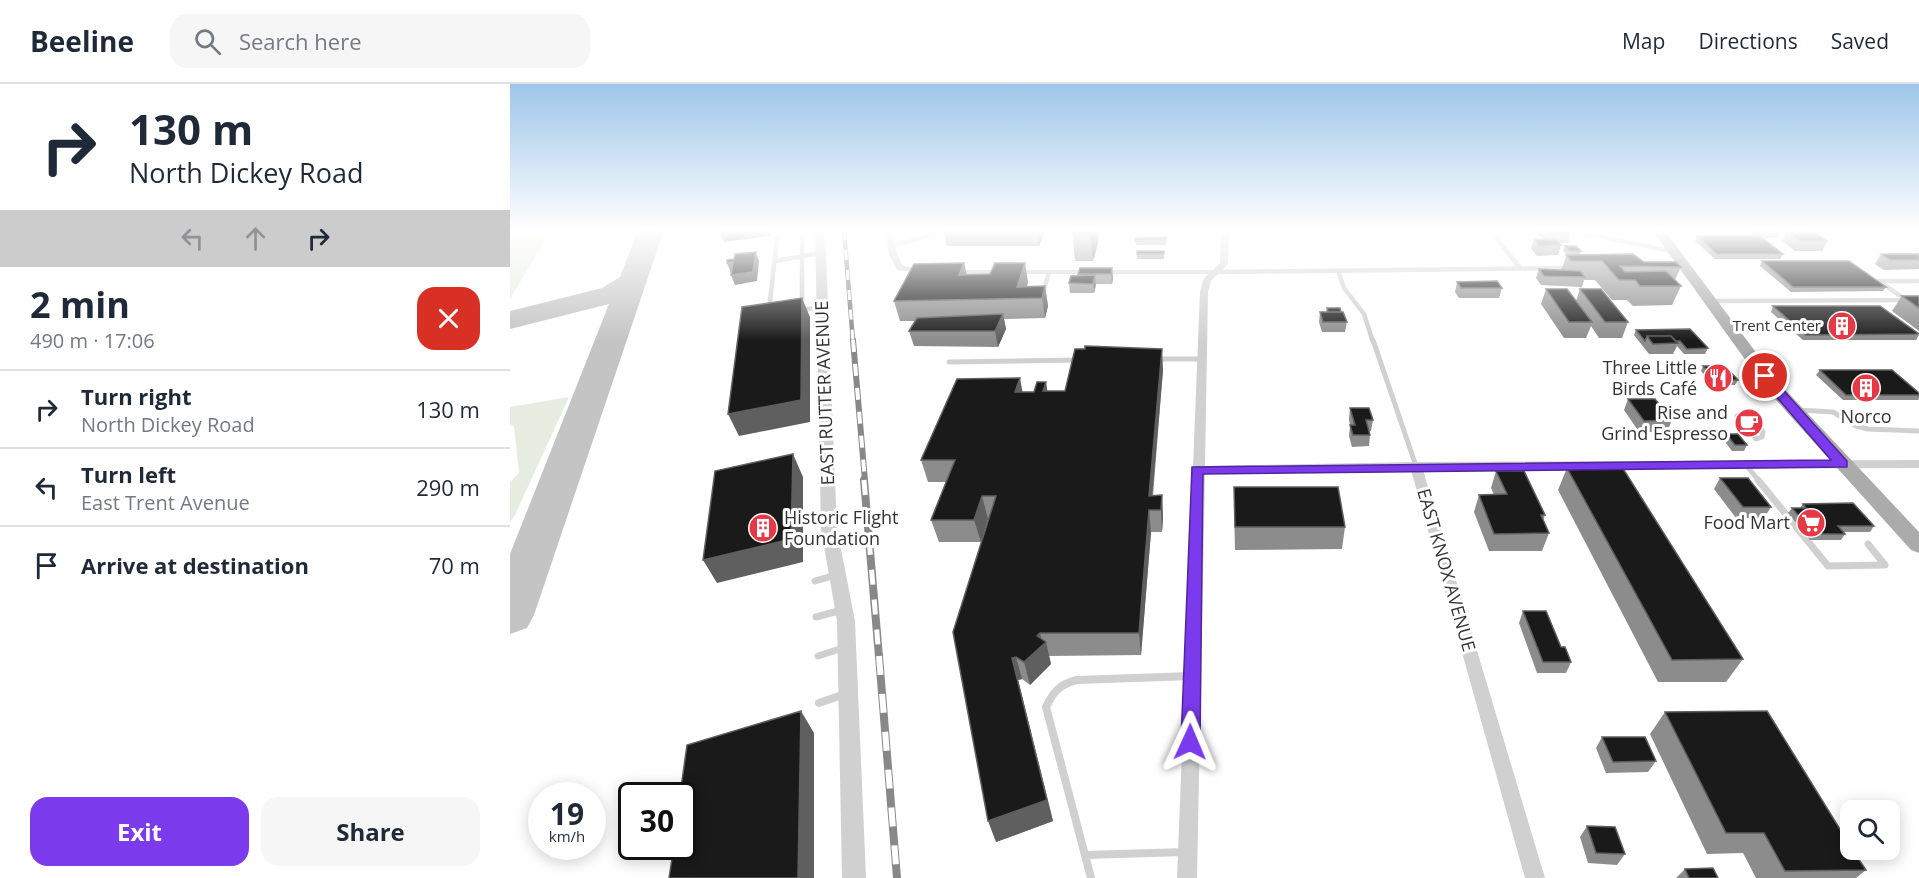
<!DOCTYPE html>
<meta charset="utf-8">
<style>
body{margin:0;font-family:"Open Sans",sans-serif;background:#f6f6f7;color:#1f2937;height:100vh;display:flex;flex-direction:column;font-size:22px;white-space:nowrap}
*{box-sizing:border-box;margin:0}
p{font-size:20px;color:#747a83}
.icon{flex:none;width:33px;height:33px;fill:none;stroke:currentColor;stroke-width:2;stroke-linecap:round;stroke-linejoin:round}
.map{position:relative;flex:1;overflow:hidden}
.details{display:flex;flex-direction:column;background:#fff;width:510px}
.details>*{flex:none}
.banner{background:#fff;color:#1f2937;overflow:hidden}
.buttons{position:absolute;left:1330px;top:716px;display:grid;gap:12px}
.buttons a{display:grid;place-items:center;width:60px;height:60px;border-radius:12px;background:#fff;box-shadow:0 3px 15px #0003;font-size:30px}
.speed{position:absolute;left:18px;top:698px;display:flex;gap:12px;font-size:30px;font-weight:700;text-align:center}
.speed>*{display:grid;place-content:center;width:78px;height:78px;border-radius:50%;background:#fff;box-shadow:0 3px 15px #0003;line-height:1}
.speed small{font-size:15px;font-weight:400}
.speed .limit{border:3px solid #111;border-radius:9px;background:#fff;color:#111}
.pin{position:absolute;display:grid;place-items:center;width:51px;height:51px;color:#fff;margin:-26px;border:3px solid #fff;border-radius:50%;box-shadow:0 2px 6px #0007}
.me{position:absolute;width:66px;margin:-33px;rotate:1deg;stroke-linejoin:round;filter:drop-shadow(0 0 4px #0008)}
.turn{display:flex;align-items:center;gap:21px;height:126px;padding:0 30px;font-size:27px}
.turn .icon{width:78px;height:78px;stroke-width:2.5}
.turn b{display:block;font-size:42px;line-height:51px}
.lanes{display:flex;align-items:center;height:57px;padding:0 30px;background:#0003;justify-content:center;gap:30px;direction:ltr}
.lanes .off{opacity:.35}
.round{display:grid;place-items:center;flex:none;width:63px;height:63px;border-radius:18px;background:#f6f6f7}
.overview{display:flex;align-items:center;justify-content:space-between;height:102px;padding:0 30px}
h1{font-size:36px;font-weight:700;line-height:45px}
.cta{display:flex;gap:12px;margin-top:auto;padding:12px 30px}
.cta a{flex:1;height:69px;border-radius:18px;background:#7c3aed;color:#fff;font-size:24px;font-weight:700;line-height:69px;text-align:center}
.cta a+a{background:#f6f6f7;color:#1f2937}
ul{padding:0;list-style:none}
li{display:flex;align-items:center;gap:18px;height:78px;padding:0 30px;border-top:2px solid #e0e1e3}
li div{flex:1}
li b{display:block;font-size:22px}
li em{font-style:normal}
header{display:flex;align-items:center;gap:36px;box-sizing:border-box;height:84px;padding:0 30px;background:#fff;border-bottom:2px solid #e0e1e3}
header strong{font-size:28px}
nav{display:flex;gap:33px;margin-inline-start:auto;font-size:21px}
.search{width:420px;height:54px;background:#f6f6f7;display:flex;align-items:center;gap:15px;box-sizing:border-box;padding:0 21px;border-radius:18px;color:#747a83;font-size:22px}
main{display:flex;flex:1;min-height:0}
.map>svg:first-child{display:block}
</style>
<header>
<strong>Beeline</strong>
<div class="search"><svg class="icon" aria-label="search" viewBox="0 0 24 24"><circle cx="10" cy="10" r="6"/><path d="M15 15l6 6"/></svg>Search here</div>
<nav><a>Map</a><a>Directions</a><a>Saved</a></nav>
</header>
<main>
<section class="details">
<div class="banner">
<div class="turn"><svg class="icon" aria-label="right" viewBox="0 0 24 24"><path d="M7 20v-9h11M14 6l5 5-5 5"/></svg><div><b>130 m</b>North Dickey Road</div></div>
<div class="lanes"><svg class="icon off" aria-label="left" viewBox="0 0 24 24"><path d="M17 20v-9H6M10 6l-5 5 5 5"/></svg><svg class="icon off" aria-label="ahead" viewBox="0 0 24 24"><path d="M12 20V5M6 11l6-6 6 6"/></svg><svg class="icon" aria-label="right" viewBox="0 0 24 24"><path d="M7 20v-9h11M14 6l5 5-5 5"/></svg></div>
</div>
<div class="overview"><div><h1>2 min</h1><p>490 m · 17:06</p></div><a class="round" style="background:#d93025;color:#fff"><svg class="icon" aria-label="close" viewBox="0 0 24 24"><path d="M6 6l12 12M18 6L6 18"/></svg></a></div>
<ul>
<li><svg class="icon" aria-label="right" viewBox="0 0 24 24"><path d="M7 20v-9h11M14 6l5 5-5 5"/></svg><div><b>Turn right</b><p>North Dickey Road</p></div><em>130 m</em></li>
<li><svg class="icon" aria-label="left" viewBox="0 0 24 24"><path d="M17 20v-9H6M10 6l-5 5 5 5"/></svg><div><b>Turn left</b><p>East Trent Avenue</p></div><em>290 m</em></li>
<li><svg class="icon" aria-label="arrive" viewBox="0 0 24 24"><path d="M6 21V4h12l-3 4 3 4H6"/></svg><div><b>Arrive at destination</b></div><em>70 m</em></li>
</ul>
<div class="cta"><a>Exit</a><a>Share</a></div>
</section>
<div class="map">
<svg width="1409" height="794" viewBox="0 0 1409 794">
<rect width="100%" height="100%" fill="#fff"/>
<path fill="#e6ecdf" d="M4,146h37l-41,69v-63l26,-4 -25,1z
M59,313l-54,118 -5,7v-40l9,-9 -5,-47 -4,-2v-17z"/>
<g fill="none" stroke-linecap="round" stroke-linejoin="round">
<path fill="#c4c4c4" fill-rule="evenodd" d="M128,146h26l-130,385 -7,13 -17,6v-80l99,-250 -99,25v-18l92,-23 18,-11z"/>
<path stroke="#d0d0d0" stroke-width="4.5" d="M292,146v73
M980,146l30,38
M1058,146l107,22
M382,162l54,-16
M265,177l46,-8
M828,187l6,17 20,26 9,28
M707,188l350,-4
M533,210l6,-22
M1201,217l195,-1 -27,-19h40
M259,226l9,-80
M289,227l24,-5"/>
<path stroke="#d0d0d0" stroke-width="5" d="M863,256l43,126
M646,275h44
M439,278l131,-2
M1288,326l35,2 23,14 12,3 51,2
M1234,329l8,4 11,15 -1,5 -6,2 -19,-23z
M1236,381l13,16"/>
<path stroke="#d0d0d0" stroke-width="7" d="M1248,396l70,86 57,-1 -17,-21
M305,497l21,-6
M306,533l26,-7
M308,572l25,-8"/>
<path stroke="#d0d0d0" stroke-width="8" d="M309,619l26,-9
M575,771l101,-3
M581,794l-45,-171c7,-15 14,-23 31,-27l115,-4"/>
<path fill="#d0d0d0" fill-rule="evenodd" d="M375,146h8l4,24 6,12 27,4v4l-33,-4 -8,-16z
M711,146h8l-1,34 -17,17 -3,11 -3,174 211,-4 503,-2v8l-496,2 122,408h-20l-114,-408 -206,4 -8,404h-20l16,-405 -2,-3 2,-3 7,-175 3,-12 5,-6h-257l-4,-2 4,-2h262l7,-7z"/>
<path fill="#d0d0d0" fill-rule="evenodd" d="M305,146h10l12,299 18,92 11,257h-24l-5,-257 -16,-92z"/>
<path fill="#ababab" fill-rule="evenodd" d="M1142,146h12l115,153 140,149v21l-8,-3 -144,-160z"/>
<g stroke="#888" stroke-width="4.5">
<path id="rail-far3" d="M334,146l9,112"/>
</g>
<g stroke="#888" stroke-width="6">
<path id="rail-far2" d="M343,256l12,141"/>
</g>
<g stroke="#888" stroke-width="8">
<path id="rail-far1" d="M354,396l15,177"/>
</g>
<g stroke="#888" stroke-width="8">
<path id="rail" d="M369,572l18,222"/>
</g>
<use href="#rail-far3" stroke="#fff" stroke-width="3" stroke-dasharray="10" stroke-linecap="butt"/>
<use href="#rail-far2" stroke="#fff" stroke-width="4" stroke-dasharray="12" stroke-linecap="butt"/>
<use href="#rail-far1" stroke="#fff" stroke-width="5" stroke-dasharray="15" stroke-linecap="butt"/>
<use href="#rail" stroke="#fff" stroke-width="6" stroke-dasharray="19" stroke-linecap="butt"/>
</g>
<path fill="#8c8c8c" d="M433,146h100l1,4 -5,12h-92z
M562,146h26l1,9 -6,22h-18z
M1026,146h31l3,4 -2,9h-9l2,2 -3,10 -21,1 -6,-8 3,-9 10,1 -9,-8z
M1237,146h34l-4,8h-15l21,16 -3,5h-65l-20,-18 2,-5h58z
M1277,148l40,9 -5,10h-27l-13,-10z
M656,153v8h-30l-1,-7z
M1055,162l16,5 -1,3 101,13 -6,13 6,6 -9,19 -39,1 -6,-6h-15l-17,-20h-11l-2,7 -41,-2 -5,-7 3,-9 22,1 6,-15 -4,-4z
M654,167v8h-27v-5z
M1371,170h38v15l-35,1 -9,-6z
M1252,177l124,26 -3,4 -92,1 -31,-26z
M454,179l3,12 61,7 -1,4h18l3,20 -3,12 -41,1 2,10 -8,18 -84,-1 -5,-15 6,-10h-15l-6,-20z
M602,184l1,10 -1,6h-16l-2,9h-24l-1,-10 9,-7v-2z
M947,198l45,6 -3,10h-40l-4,-6z
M1036,205l30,12 4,-12 48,33 -6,16h-23l-8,-12 -5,12h-22l-23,-34z
M1392,212h17v35l-27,-20z
M1263,222l146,29 -3,5h-113l-32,-28z
M817,224l14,4 6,10 -2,10h-23l-3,-10 1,-10h6z
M1126,246l72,18 -3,6h-21l-7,-8 -4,8h-24l-15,-19z
M1193,282l35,14 -3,5h-22l-12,-14z
M653,286l-10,126 9,-1 1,23 -1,14h-11l-10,123 -92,1 2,8 -21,21 -8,-6 -4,1 35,141 -57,21 -8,-323 -7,23h-42l-8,-22 15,-38h-18l-7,-22 101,-68h12l12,-10 1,9h18z
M1310,286l99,23v6l-1,1h-75l-27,-25z
M1118,315l44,21 -5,12h-28l-15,-22z
M840,324l23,12 -2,11h-2l1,4 -1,11 -17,1 -3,-11 1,-10 -1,-7z
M1235,330l15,7 -4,6h-8l-6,-7z
M1216,350l21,11 -3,6h-12l-9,-12z
M1057,384l176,191 -17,23h-68l-100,-192z
M986,387l49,44 -2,5 6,13 -7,18h-53l-15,-39 5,-17h15l-3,-7z
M1210,394l51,29 -7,11h-28l-22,-29z
M724,403l111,40 -3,22 -107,1 -1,-41z
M1293,420l71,22 -4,6h-27l2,2 -4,6h-31l-22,-27 4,-5h8z
M1013,527l38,36 10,15 -5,11h-29l-18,-50z
M1155,628l201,158 -10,8h-100l-13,-25 -36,1 -57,-120z
M1092,653l54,24 -8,11 -42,1 -10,-25z
M1077,742l38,28 -8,11 -29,-2 -8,-26z
M1175,785l33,9h-42z"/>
<path fill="#5f5f5f" d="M208,146h53l-1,6 -46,6z
M526,146h7l1,4 -5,12z
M581,146h7l1,9 -6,22 -3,-27z
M246,168l3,9 -2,20 -22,4 -4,-10z
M223,178l-2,11 -4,-10z
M454,179l4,19 -9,-7z
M515,179l3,19 -5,17 -6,-12z
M602,184l1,10 -1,6 -1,-10z
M585,191l1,10 -2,8 -1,-9z
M535,202l3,20 -3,12 -3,-20z
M292,214l8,19v105l-71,14 -11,-22z
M493,230l3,15 -8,18 -3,-16z
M652,265l1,21 -12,140 -2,-14z
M510,294l4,22 -9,-8z
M536,298l3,21 -6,-12z
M283,370l10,23v85l-86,21 -14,-23z
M652,411l1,23 -1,14 -1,-22z
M472,412l6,23 -7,23 -7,-22z
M639,426l2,22 -10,123 -2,-22z
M530,549l3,12 3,-3 5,22 -21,21 -6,-23 13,-26z
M506,573l6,22 -4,1 35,141 -57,21 -8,-21 24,-163z
M291,627l13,22v145h-16z"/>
<path fill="#1a1a1a" stroke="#5f5f5f" stroke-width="1.5" d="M563,146h18l-1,4h-18z
M1036,146h21l3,4h-20z
M1277,148h27l13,9h-27z
M1187,152h63l23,18h-66z
M656,153v3l-31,1v-3z
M1024,155l22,1 5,5 -22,1z
M1055,162h11l5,5h-12z
M627,167h27v3h-27z
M246,168l-3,20 -22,3 2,-13 -6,1v-3l7,-1 1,-5z
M1123,170l11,8h32l5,5 -61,-1 5,6 41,-1 15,15h-41l-5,-6h-16l-17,-19h-31l-5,-6z
M1371,170h38v6h-29z
M1252,177h87l37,26h-93z
M454,179l-5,12 31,-1 5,-11h30l-8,24 28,-1 -3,12 -148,3 20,-37z
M570,184h32l-1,6h-33z
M1029,185l41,2 5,6 -41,-1z
M585,191l-2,9 -24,-1 2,-7z
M987,197l5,7h-41l-4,-6z
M1036,205h21l25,33h-23z
M1070,205h21l27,33h-23z
M1392,212h17v12z
M292,214l-1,102 -73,14 14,-107z
M1263,222h107l39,28 -113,1z
M817,224h13l1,4h-13z
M810,228h23l4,10h-24z
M493,230l-8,17h-86l8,-13z
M1180,245l18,19 -21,1 -7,-8h-5l-4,-5h-24l-2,5 -9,-11z
M1137,252h24l7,7 -25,1z
M575,262l77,3 -13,147 13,-1 -1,15h-12l-10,123h-99l-3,3 9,6 -22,20 -8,-5 -4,1 35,142 -59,21 -35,-189 43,-136h-14l-8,24h-43l24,-60h-34l36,-81 63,-1 -5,14h19l3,-10h9l-3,9h22l10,-42h10z
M1193,282h22l13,14h-22z
M1310,286h72l27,23v2h-73z
M1118,315h27l17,21 -28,1z
M840,324h19l4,12h-7l4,15h-17l-3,-10h5z
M1235,330h9l6,7h-9z
M1216,350h12l9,11h-12z
M283,370l-2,85 -88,21 12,-89z
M1112,383l121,192 -71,1 -105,-192z
M986,387h28l21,44h-4l8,18 -55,1 -15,-39 28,-1z
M1210,394h28l23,29h-28z
M724,403h104l7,40h-110z
M1343,419l21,23h-36l7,8h-31l-22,-26h14l-3,-4z
M1013,527h23l15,36h4l6,15h-28z
M291,627l-3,167h-129l5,-32h8v-51h-2l7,-50z
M1257,627l84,136v2h1l14,21 -81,1 -21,-38h-38l-61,-121z
M1092,653h43l11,24 -43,1z
M1077,742l28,1 10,27 -29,-1z
M1203,784l5,10h-29l-4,-9z"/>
<linearGradient id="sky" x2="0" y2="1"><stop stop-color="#9ec6ea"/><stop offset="0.57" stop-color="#fff"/><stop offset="1" stop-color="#fff" stop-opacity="0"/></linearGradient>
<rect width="1409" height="257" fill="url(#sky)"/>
<path fill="#7c3aed" stroke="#51269a" stroke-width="1.5" d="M1251,290h8l78,87v6l-644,7 -3,268 -3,6 -7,3 -7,-3 -2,-6 11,-275 639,-7 -70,-81z"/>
<defs>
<g id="building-disc" transform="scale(1.5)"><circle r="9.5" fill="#e63946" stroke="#fff"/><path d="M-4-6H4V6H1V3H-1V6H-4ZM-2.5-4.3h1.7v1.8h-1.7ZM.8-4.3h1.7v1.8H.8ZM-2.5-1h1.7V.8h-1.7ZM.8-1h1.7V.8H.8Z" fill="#fff"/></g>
<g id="restaurant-disc" transform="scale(1.5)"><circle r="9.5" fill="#e63946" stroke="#fff"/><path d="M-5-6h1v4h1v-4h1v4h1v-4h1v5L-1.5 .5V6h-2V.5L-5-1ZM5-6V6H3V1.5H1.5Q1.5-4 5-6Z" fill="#fff"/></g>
<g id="cafe-disc" transform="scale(1.5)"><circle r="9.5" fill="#e63946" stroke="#fff"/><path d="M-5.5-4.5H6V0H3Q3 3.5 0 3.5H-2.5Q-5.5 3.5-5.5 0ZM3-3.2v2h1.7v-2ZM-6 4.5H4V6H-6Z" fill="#fff"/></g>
<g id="supermarket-disc" transform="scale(1.5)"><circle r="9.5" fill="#e63946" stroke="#fff"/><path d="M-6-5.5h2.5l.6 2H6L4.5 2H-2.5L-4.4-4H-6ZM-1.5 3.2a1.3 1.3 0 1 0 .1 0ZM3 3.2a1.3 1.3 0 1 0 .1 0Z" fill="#fff"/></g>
</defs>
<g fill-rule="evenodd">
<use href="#building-disc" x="1332" y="242"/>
<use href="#restaurant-disc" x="1208" y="294"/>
<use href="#building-disc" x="1356" y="304"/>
<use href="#cafe-disc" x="1239" y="339"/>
<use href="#supermarket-disc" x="1301" y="439"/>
<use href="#building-disc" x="253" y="444"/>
</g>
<g text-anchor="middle" stroke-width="6" stroke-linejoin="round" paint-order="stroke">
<g font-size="15" fill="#333" stroke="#fff" text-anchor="end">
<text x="1311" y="247">Trent Center</text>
</g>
<g font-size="18" fill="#333" stroke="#fff" text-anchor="end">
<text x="1187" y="290">Three Little<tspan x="1187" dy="21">Birds Café</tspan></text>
<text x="1218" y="335">Rise and<tspan x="1218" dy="21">Grind Espresso</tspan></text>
<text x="1356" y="339" text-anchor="middle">Norco</text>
<text x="274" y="440" text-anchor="start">Historic Flight<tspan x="274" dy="21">Foundation</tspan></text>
<text x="1280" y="445">Food Mart</text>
</g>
<g font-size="18" fill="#333" stroke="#fff">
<text transform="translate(315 309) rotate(-92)" y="6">EAST RUTTER AVENUE</text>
<text transform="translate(936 486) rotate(74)" y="6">EAST KNOX AVENUE</text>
</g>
</g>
</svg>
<div class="buttons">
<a><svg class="icon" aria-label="search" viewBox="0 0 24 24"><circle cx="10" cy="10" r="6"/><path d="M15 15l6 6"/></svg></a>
</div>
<div class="speed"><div>19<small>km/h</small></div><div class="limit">30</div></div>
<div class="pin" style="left:1255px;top:292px;background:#d93025"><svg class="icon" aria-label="arrive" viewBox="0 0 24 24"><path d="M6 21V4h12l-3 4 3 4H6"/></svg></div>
<svg class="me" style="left:680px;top:658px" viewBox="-20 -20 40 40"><path d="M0-17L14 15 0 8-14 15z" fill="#7c3aed" stroke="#fff" stroke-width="4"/></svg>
</div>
</main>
